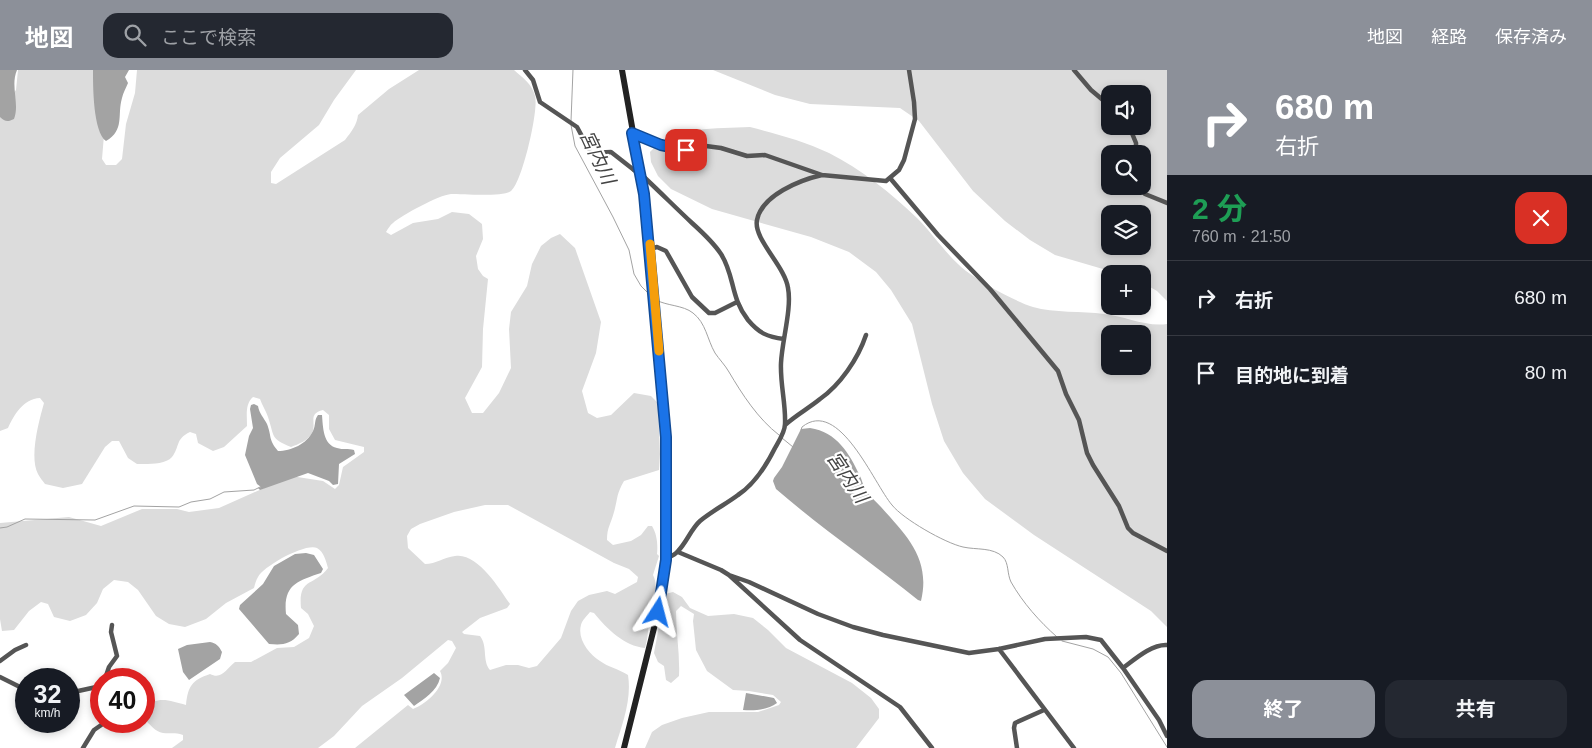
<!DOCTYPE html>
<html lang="ja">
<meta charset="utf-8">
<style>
body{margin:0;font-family:Helvetica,"Noto Sans JP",sans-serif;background:#242831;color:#f1f3f6;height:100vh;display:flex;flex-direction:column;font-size:19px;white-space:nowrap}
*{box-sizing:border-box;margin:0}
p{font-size:16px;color:#9ea1a6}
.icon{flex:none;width:28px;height:28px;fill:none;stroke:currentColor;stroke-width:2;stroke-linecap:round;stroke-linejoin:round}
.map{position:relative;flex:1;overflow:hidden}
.details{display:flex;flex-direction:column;background:#171b24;width:425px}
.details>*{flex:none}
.hud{background:#8c9099;color:#fff;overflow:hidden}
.fabs{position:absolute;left:1101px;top:15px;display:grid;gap:10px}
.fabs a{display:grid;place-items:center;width:50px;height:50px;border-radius:10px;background:#171b24;box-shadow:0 2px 8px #0003;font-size:25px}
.speed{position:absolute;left:15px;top:598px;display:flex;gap:10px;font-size:25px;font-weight:700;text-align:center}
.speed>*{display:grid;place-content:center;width:65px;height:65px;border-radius:50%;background:#171b24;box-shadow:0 2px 8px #0003;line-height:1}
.speed small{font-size:12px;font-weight:400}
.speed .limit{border:8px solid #d22;background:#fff;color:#111}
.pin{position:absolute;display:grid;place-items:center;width:42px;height:42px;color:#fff;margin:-21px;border-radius:10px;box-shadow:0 2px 8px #0006}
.me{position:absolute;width:55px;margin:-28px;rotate:9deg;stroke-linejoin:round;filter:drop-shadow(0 0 4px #0008)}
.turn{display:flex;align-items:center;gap:18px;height:105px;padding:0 25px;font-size:22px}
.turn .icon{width:65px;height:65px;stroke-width:2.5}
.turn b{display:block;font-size:35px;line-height:42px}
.round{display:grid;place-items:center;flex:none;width:52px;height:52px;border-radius:15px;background:#242831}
.head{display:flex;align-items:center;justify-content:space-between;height:85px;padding:0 25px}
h1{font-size:30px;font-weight:700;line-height:38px;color:#1e9e55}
.cta{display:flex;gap:10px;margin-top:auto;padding:10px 25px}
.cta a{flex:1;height:58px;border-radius:15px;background:#8c9099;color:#fff;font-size:20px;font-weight:700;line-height:58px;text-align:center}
.cta a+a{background:#242831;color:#f1f3f6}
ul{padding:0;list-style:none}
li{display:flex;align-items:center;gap:15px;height:75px;padding:0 25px;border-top:1px solid #363941}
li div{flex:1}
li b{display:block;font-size:19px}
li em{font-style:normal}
header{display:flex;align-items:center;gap:30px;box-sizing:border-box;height:70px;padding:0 25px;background:#8c9099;color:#fff}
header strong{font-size:24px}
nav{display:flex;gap:28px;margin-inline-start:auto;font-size:18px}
.search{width:350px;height:45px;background:#242831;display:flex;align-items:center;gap:12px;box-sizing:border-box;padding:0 18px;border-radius:15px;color:#9ea1a6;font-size:19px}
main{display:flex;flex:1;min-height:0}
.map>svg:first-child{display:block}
</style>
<header>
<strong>地図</strong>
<div class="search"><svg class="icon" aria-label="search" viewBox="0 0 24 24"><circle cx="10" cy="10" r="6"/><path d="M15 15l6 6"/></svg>ここで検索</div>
<nav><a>地図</a><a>経路</a><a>保存済み</a></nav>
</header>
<main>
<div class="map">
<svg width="1167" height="678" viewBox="0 0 1167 678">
<rect width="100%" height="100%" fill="#fff"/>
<path fill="#dcdcdc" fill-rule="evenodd" d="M0,0l11,26 5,-6 2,-20h79l7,65 -2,24 4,6h10l6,-6 4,-35 9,-31 2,-23h219l-22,30 -15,25 -39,33 -9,14v11l5,1 69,-44c6,-8 12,-15 13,-25l31,-26 30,-19h95c9,8 18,14 21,26 4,14 -13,87 -24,95 -7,6 -48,3 -60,3 -12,1 -49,21 -58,29 -3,2 -5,6 -7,9l5,3 22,-12 25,-4 14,-7 17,2 13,10 1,15 -7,17 2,13 5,7 5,3 -5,50 -1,38 -17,31 7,15h11l16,-20 12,-25 -2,-39 2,-17 16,-26 5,-22 9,-18 10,-8 9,-4 15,14 26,74 -5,31 -14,38 6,22 9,5 14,-3 23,-22 17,3 7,7 2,51 -1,16 -35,11c-8,14 -6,17 -10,31 -3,12 -7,15 -7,28l6,5 18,-4 10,-6 7,-9h4c5,8 6,19 5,28l2,2 -6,19c6,12 0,22 -2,34 -3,14 -2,25 -6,39 -21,-2 -38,-19 -51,-35l-4,-1c-3,4 -8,8 -9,13 -4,14 8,29 19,36 8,6 19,8 28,14 4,25 -6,50 -13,73h-260l53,-43 5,4c13,-5 35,-23 27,-38l8,-8 8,-15 -4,-7 -4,-1 -46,38 -40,28 -28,30 -16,12h-146l11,-8v-5c-9,-3 -12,-1 -20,-2 -8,-1 -13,-9 -19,-14v-11c14,-13 26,-7 42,-3 2,-19 6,-25 24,-31 12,6 16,-5 25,-12h16l26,-14 17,-1 15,-9 5,-12 -6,-12 -7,-6c-3,-31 13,-21 27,-40 -2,-7 -4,-16 -11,-20 -12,-5 -53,18 -59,29 -2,3 -3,7 -4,11l-28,15 -20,16 -21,8 -16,-3 -13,-8 -18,-26 -10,-8 -14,-2 -11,9 -6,14 -11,12 -16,6 -16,-4 -6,-13 -7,-2 -12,9 -15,19 -12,1 -2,-12v-96l69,-6 32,9 41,-17h35l12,3 30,-4 72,-32 32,5 12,8 4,-4 4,-18 21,-15v-5l-29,-7 -6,-11v-14l-6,-5c-16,4 -6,13 -11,23 -5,8 -13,11 -21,14 -21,-9 -16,-9 -23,-30 -2,-6 -6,-12 -8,-18l-7,-2c-8,7 -6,18 -6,29l-23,21 -11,4 -15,-8 -2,-9 -6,-2c-15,7 -10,15 -18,25 -7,8 -25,7 -35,7l-9,-6 -9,-17h-7l-7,6 -23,37 -19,4 -18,-4c-2,-3 -5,-6 -7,-10 -9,-17 1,-53 6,-71l-4,-5c-17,1 -26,17 -32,30l-8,3zM485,435h23l106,58 15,6 9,8 -1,5 -22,12 -8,-3 -18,4 -11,6 -7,10 -10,27 -24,28 -8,2 -11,-3h-12l-16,5c-8,-9 -2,-24 -10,-34l-16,-2 -2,-2 18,-14 27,-10 3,-4c-11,-16 -33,-52 -55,-48 -11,1 -19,8 -30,8l-17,-16 -1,-12 4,-7 9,-5 34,-12z
M713,0h454v231l-10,-10 -14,-8 -1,-9h-22l-65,-19 -25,-15 -25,-19 -32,-30 -54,-70 -19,-13 -90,-4 -35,-9zM1110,24h32v32h-32zM1110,84h32v32h-32zM1110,144h32v32h-32z
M750,57c27,7 54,14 79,26 32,16 63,41 88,65 16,16 31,39 49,53 16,12 48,30 67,36 21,6 49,4 71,7 21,2 41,13 63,10v303l-16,-16 -117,-76 -49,-36 -22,-26 -19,-32 -12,-37 -20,-80 -21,-34 -15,-18 -27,-20 -38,-15 -99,-28 -41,-20 -13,-13 -7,-14 -1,-10c25,-27 66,-23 100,-25zM1110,264h32v32h-32z
M673,522l9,5 8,11 18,8 26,-2 19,4 15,12 18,18 66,35 19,15 8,11v9l-23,30h-211l7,-16 10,-7 20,-7 27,-6h49l21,-7 2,-3 -8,-7 -24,-4 -16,-1 -26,-19 -11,-21 -3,-29 1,-7 -13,-8 -5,5c0,22 4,43 3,65l-8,7 -5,-3 -2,-14 -6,-4 -4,-9 11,-59z"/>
<path fill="#a3a3a3" d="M0,0h17c-7,16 3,34 -3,49 -6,3 -9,3 -14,-2z
M93,0h36l-4,7 3,6c-2,5 -5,10 -6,15 -5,17 3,32 -16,43 -13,-9 -13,-55 -13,-71z
M254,334l4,2c1,7 6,12 9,18 5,13 1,15 11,27 13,0 29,-7 35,-20 3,-6 1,-11 5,-16h4c1,12 1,30 15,33 6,2 11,0 17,2l1,4 -16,10 -1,20 -5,1 -4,-4 -21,-8 -48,17 -2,-2 3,-1 -4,-3 -12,-29 4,-19 4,-8 -3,-19 1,-4z
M810,358c27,4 39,25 50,48 2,4 3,10 6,14 4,6 10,12 15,17 26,29 50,52 40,94l-3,-1c-47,-38 -97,-72 -142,-111l-3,-8 1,-3 8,-11 19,-38z
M306,483l8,2 9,14 -2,4c-24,8 -38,12 -35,41l12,11 1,9c-9,11 -17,11 -30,10l-30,-35 1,-4 23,-21 11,-18 21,-12z
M210,572c6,1 9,4 12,10l-2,7 -31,21 -6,-8 -5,-23 9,-4z
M434,603l6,5c-3,13 -16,21 -26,28l-10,-11z
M746,623l28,5 3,5c-10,7 -23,8 -34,7z"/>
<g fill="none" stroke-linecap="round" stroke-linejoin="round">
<path stroke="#a3a3a3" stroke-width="1" d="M571,51l2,-51
M571,55l4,21 38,71 16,33 5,24 7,12 10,10
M656,230c11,6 27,5 37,13 13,10 14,26 22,40 4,6 10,12 14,19 13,22 29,47 50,63
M801,360l1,-3c37,-30 72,57 90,78 11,14 53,38 71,42 13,3 30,0 40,10 6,6 4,17 8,25 12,21 28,39 46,55
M782,368l11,9
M0,458l7,-1 18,-8 70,1 39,-14 45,1 12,-5 19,-3 14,-7 30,-2 8,-4
M1062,571l31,8 15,8 13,16 46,74"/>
<path stroke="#555" stroke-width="4.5" d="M525,0l8,10 7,22 37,25 14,26 20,-1 23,18
M1074,0l17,20 19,16
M1129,56l7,17v11
M633,63l28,12 25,5 20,-4 15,2 26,8 18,-1 57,20 64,6 13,-11 5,-10 11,-41 -1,-17 -5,-32
M645,108c16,15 31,30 47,45 10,9 21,19 29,31 14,22 9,43 27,66 11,13 19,17 36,19
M890,108l48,57 52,54 68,82 8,23 13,26 8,33 6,12 26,41 9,22 5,5 34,18
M1138,116l7,8 22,9
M650,179l7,-2 9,4 26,46 17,16h6l22,-11
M785,355c11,-10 24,-17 35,-26 20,-14 38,-40 46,-64
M678,482l43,18 8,5 71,65 100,67 32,41
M666,489c4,-2 9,-4 12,-8 9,-9 13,-22 22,-30 12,-10 26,-17 38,-26 17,-11 28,-29 37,-47 4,-7 10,-16 10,-24 1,-20 -5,-40 -4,-61 1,-22 11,-55 7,-75 -3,-22 -35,-49 -31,-68 5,-25 43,-40 65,-45
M729,505l20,7 69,32 35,13 30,8 86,18 30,-4 46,-10 41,-2 15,3 22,28 36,52 8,16
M999,579l75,99
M0,591l15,-11 11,-5
M1123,598c12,-9 29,-24 44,-23
M0,607l26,13
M105,609l4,-12 8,-11 -6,-24 1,-7
M69,623l32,-7
M83,678l11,-18 13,-9
M1017,678l-3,-20 1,-5 29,-13"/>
<path stroke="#222" stroke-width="6" d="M622,0l22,124 6,55 16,188 1,96 -1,26 -8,53 -34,136"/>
<path stroke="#555" stroke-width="4.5" d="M634,100l11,8"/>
</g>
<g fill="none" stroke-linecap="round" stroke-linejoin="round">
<g stroke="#114b97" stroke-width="12">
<path id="route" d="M658,542l8,-52v-123l-22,-243 -12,-61 29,12 25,5"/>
</g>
<use href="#route" stroke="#1a73e8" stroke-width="9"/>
<path stroke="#f59e0b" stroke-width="9" d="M650,174l9,107"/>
</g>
<g text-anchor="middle" stroke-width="4.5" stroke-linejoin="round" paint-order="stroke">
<g font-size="19" font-style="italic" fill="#444" stroke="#fff">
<text transform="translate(598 87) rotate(65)" y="7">宮内川</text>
<text transform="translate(848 407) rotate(56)" y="7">宮内川</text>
</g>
</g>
</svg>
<div class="fabs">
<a><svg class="icon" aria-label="sound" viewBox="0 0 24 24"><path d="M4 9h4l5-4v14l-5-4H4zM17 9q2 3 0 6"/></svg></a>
<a><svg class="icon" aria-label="search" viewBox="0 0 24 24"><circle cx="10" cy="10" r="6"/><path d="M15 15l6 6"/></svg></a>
<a><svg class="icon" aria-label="layers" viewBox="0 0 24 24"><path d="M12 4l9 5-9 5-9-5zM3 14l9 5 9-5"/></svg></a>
<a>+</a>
<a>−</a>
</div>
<div class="speed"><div>32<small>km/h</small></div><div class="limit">40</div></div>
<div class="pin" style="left:686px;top:80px;background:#d93025"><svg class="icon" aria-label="arrive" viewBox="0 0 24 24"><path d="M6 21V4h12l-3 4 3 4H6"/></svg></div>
<svg class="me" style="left:658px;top:542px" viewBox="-20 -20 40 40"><path d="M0-17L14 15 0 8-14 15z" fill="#1a73e8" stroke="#fff" stroke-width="4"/></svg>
</div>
<section class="details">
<div class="hud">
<div class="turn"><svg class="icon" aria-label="right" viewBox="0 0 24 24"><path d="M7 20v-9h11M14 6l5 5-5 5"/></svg><div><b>680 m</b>右折</div></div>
</div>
<div class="head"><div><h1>2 分</h1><p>760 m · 21:50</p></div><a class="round" style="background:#d93025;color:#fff"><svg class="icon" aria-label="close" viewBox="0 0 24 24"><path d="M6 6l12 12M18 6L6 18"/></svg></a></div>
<ul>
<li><svg class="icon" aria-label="right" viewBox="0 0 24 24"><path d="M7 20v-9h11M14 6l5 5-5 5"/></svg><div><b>右折</b></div><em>680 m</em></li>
<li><svg class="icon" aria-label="arrive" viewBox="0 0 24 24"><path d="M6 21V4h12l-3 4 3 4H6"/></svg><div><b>目的地に到着</b></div><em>80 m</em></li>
</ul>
<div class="cta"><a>終了</a><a>共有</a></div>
</section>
</main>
